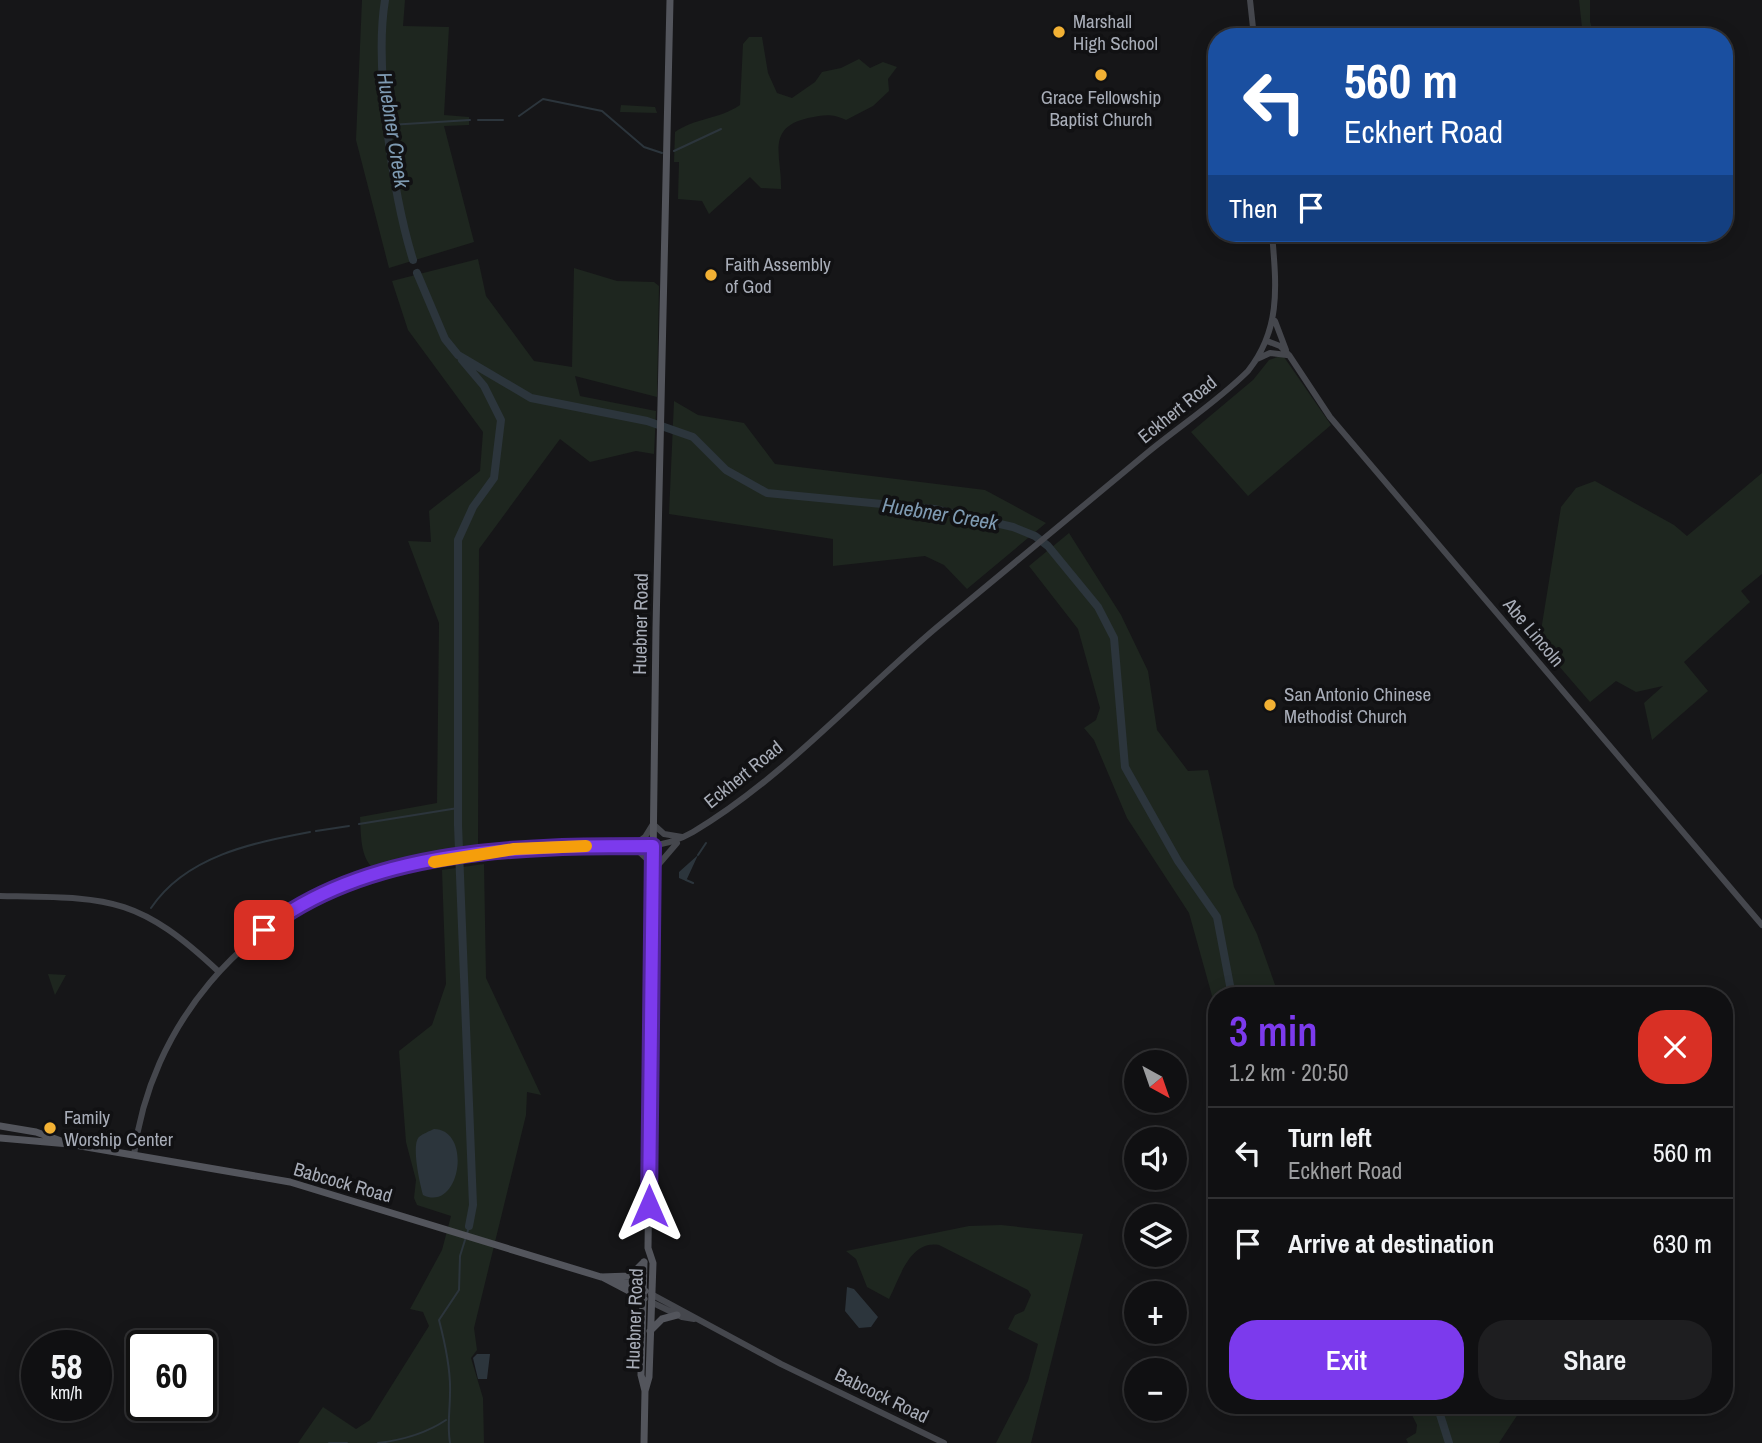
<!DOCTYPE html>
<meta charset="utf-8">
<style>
body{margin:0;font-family:"Archivo Narrow",sans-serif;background:#1e1e20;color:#f1f3f6;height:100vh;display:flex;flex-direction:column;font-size:26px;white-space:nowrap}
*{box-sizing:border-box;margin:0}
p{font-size:23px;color:#9c9d9f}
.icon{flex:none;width:38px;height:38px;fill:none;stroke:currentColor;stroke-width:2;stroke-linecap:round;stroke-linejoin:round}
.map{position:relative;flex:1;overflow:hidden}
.details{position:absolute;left:1208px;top:987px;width:525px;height:427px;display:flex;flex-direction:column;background:#101012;border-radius:28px;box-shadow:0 4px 18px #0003,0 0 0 2px #303032}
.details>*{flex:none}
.hud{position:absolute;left:1208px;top:28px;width:525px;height:214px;border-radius:28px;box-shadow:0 4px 18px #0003,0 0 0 2px #303032;background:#1a4fa0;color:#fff;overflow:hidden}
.needle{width:46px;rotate:140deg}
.controls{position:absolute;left:1124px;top:1050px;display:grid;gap:14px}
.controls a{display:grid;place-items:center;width:63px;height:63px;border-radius:50%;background:#101012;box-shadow:0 4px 18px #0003,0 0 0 2px #303032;font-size:35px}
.speed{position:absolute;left:21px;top:1330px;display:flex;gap:14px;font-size:35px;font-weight:700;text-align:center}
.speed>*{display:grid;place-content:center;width:91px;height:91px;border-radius:50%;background:#101012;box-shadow:0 4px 18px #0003,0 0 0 2px #303032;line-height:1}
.speed small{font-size:18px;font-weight:400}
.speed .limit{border:4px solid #111;border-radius:10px;background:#fff;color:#111}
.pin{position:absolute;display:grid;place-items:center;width:60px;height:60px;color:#fff;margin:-30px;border-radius:14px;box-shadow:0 4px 10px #0006}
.me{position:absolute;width:77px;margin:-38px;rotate:0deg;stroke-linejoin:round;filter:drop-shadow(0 0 5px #0008)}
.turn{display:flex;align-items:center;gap:24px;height:147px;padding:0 21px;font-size:32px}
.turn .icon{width:91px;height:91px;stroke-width:2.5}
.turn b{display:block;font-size:49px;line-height:60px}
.then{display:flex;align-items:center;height:66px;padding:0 21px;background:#0003;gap:14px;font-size:26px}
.round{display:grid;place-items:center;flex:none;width:74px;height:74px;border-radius:28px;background:#1e1e20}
.headline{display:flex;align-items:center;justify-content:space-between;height:119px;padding:0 21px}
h1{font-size:42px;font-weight:600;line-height:52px;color:#7c3aed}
.action{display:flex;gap:14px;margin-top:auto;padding:14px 21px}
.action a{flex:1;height:80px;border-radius:28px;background:#7c3aed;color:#fff;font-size:28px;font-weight:600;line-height:80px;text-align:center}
.action a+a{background:#1e1e20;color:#f1f3f6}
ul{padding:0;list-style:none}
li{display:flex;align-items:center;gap:21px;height:91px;padding:0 21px;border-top:2px solid #303032}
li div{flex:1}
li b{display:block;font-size:26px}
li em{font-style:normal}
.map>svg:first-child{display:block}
</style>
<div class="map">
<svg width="1762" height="1443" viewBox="0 0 1762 1443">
<rect width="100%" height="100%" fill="#161618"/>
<path fill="#1e261f" d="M362,0h43l-2,26 46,1 -5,88 25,2v8l-25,1 30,116 -85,26 -33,-128z
M1579,0h11v22l5,15h-12z
M749,37h13l6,36 9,20 15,5 23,-16 7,-10 19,-4 18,-9 11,9 13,-6 14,5 -9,12 1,12 -16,15 -27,14c-15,-7 -22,-5 -38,-2 -43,10 -26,38 -27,71l-20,-1 -11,-11 -41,37 -7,-13 -24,-2 1,-37h-5l1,-30c20,-14 45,-13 65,-27l3,-61z
M621,105l34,2 2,6 -37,-1z
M478,259l8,37 48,65 38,6 2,-99 43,13 37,1 5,4 -2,111 -82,-21 5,20 76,15 -2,43 -18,-3 -46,11 -30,-23 -81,110 -1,298 -105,21c-13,-11 -12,-35 -13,-51l77,-14 2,-180 -31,-82 23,1 -2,-31 51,-40 3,-39 -75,-102 -16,-49z
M1280,356l4,1 47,68 -83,71 -57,-64 62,-52 16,-20z
M674,401l24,14 46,8 31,41 210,26 61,33 -79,66 -23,-24 -19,-9 -92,10v-27l-164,-25z
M1762,473v101l-21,17 9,11 -66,60 24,29 -56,49 -8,-37 19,-17 -27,6 -20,-11 -26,21 -51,-59 22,-136 15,-19 19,-7 79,44 13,11z
M1069,533l52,82 27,56 9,59 31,41 20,-1 26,117 23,47 22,62h-63v14l-27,-97 -62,-95 -33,-78 -10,-12 12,-8 4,-12 -22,-79 -49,-63z
M484,864l2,114 55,117 -14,-3 -1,23 -52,213 3,22 -6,8 12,40 1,45h-186l25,-36 33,22 14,-9 59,-94 -6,-14 -13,-3 32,-59 9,-34 -34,-11 -3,-7 2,-18 -10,-38 -7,-91 33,-26 14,-41 -4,-114z
M48,974l18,1 -11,20z
M1001,1225l82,9 -52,209h-35l32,-62 10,-37 -30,-15 7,-14 9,-4 7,-16 -3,-5 -89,-45c-29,-5 -39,32 -50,54l-22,-12 -11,-28 -10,-8 123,-25z
M1407,1405h99l1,7 11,2 -19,29h-91l-2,-4 10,-6 1,-8z"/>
<path fill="#2c353c" d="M698,855l-12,26 -7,-3v-6z
M434,1129c39,1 26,84 -11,66 -3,-11 -12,-50 -4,-58 3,-3 11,-6 15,-8z
M847,1287l7,2 24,28 -7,10 -12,1 -14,-17z
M477,1354h13l-3,25h-9l-5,-21z"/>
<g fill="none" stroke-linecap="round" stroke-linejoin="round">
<path stroke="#2c353c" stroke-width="2" d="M519,116l24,-17 59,12 42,36 18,6
M478,120h25
M389,125l81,-5
M674,151l47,-22
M359,824l99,-16
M316,831l33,-5
M698,855l8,-12
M686,880l7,3
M151,908c35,-52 101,-65 159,-76
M467,1234l2,-8
M329,1443h18
M378,1443c25,-3 47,-9 68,-23
M450,1443c-3,-18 0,-32 0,-50 1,-24 -5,-50 -11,-73l20,-30 1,-34 5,-16"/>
<path stroke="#2c353c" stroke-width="8" d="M385,0c-11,67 8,195 28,260
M417,273l28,66 13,16 73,43 116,23 46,16 33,33 41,23 167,16 79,18 22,9 13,10 50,61 16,31 11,129 53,94 39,56 15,79
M462,360l22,26 17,34 -7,58 -21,29 -15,33v285l15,380 -4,21
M1437,1405l12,38"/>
<path stroke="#45474d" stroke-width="6" d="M1250,0l4,37
M1275,321l11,29
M1267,341l13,5 9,9 41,62 432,508
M1257,359l13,-6 17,2
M652,869l-4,-9 -15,-14 12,-9 8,-13 11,10 18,3
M653,871l24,-28
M0,896c108,2 136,-2 219,76
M134,1155c16,-129 109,-238 232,-278 54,-18 115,-25 171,-30 50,-4 111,12 156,-15 88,-52 165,-138 243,-204 70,-58 141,-117 211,-175 34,-28 71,-52 101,-82 34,-43 28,-88 24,-138
M651,1294l130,70 163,79
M651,1302l31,15 12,2"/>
<path stroke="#53555c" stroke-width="7" d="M0,1126l36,6 28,10
M0,1138l69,6 221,38 311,95 29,-1 14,-14
M644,1262l-3,113 4,16 -1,52
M602,1277l42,22
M617,1278l28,13
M650,1331l12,-12 15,-4
M645,1391l4,-14 4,-114 -5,-15 8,-620 14,-628"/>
</g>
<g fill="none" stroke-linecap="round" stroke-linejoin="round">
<g stroke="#51269a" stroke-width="18">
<path id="route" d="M264,930c105,-83 261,-84 389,-84l-4,360"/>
</g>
<use href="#route" stroke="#7c3aed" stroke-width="12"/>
<path stroke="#f59e0b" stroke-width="12" d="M434,862l80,-13 72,-3"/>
</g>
<g fill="#f2b134" stroke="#111113" stroke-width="2.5">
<circle cx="1059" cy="32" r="7"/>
<circle cx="1101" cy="75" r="7"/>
<circle cx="711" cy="275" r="7"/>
<circle cx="1270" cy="705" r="7"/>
<circle cx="50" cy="1128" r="7"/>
</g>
<g text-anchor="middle" stroke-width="7" stroke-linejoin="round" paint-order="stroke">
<g font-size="19" fill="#a8adb8" stroke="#111113" text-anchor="start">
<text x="1073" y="28">Marshall<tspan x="1073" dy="22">High School</tspan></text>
<text x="1101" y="104" text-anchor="middle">Grace Fellowship<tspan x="1101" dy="22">Baptist Church</tspan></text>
<text x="725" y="271">Faith Assembly<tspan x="725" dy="22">of God</tspan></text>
<text x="1284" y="701">San Antonio Chinese<tspan x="1284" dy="22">Methodist Church</tspan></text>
<text x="64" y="1124">Family<tspan x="64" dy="22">Worship Center</tspan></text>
</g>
<g font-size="19" fill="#a8adb8" stroke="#111113">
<text transform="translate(1177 409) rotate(-39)" y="7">Eckhert Road</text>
<text transform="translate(640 624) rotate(-89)" y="7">Huebner Road</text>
<text transform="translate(1534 632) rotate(50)" y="7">Abe Lincoln</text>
<text transform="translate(743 774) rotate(-39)" y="7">Eckhert Road</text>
<text transform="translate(343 1182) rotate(16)" y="7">Babcock Road</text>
<text transform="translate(634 1319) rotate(-88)" y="7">Huebner Road</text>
<text transform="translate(882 1395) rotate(26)" y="7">Babcock Road</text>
</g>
<g font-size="21" font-style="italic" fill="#7f9bb3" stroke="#111113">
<text transform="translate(393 130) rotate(81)" y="7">Huebner Creek</text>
<text transform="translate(940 514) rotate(9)" y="7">Huebner Creek</text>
</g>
</g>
</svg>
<div class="controls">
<a><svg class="needle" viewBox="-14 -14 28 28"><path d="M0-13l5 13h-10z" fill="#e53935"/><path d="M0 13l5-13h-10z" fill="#9c9d9f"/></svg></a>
<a><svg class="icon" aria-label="sound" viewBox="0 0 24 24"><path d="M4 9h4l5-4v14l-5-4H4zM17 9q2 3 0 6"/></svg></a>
<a><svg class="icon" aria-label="layers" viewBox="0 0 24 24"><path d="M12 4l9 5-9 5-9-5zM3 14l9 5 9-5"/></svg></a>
<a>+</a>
<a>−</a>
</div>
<div class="speed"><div>58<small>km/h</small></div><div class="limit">60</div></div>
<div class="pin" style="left:264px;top:930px;background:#d93025"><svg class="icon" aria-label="arrive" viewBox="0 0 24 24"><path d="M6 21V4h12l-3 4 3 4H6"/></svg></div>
<svg class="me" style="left:649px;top:1206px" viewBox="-20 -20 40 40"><path d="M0-17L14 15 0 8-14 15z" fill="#7c3aed" stroke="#fff" stroke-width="4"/></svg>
<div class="hud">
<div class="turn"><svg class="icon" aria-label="left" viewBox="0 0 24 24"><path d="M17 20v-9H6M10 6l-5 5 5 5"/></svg><div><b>560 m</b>Eckhert Road</div></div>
<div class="then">Then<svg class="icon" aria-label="arrive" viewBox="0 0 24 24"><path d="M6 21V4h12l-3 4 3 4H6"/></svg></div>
</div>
<section class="details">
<div class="headline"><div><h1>3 min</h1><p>1.2 km · 20:50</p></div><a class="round" style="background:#d93025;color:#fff"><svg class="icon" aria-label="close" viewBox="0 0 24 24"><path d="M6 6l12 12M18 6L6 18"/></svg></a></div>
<ul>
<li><svg class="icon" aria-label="left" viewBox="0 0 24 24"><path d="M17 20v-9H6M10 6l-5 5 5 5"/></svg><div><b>Turn left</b><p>Eckhert Road</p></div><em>560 m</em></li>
<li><svg class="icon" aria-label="arrive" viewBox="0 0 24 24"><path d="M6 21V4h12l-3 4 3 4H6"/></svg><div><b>Arrive at destination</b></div><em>630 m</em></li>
</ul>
<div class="action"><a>Exit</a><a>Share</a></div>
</section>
</div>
